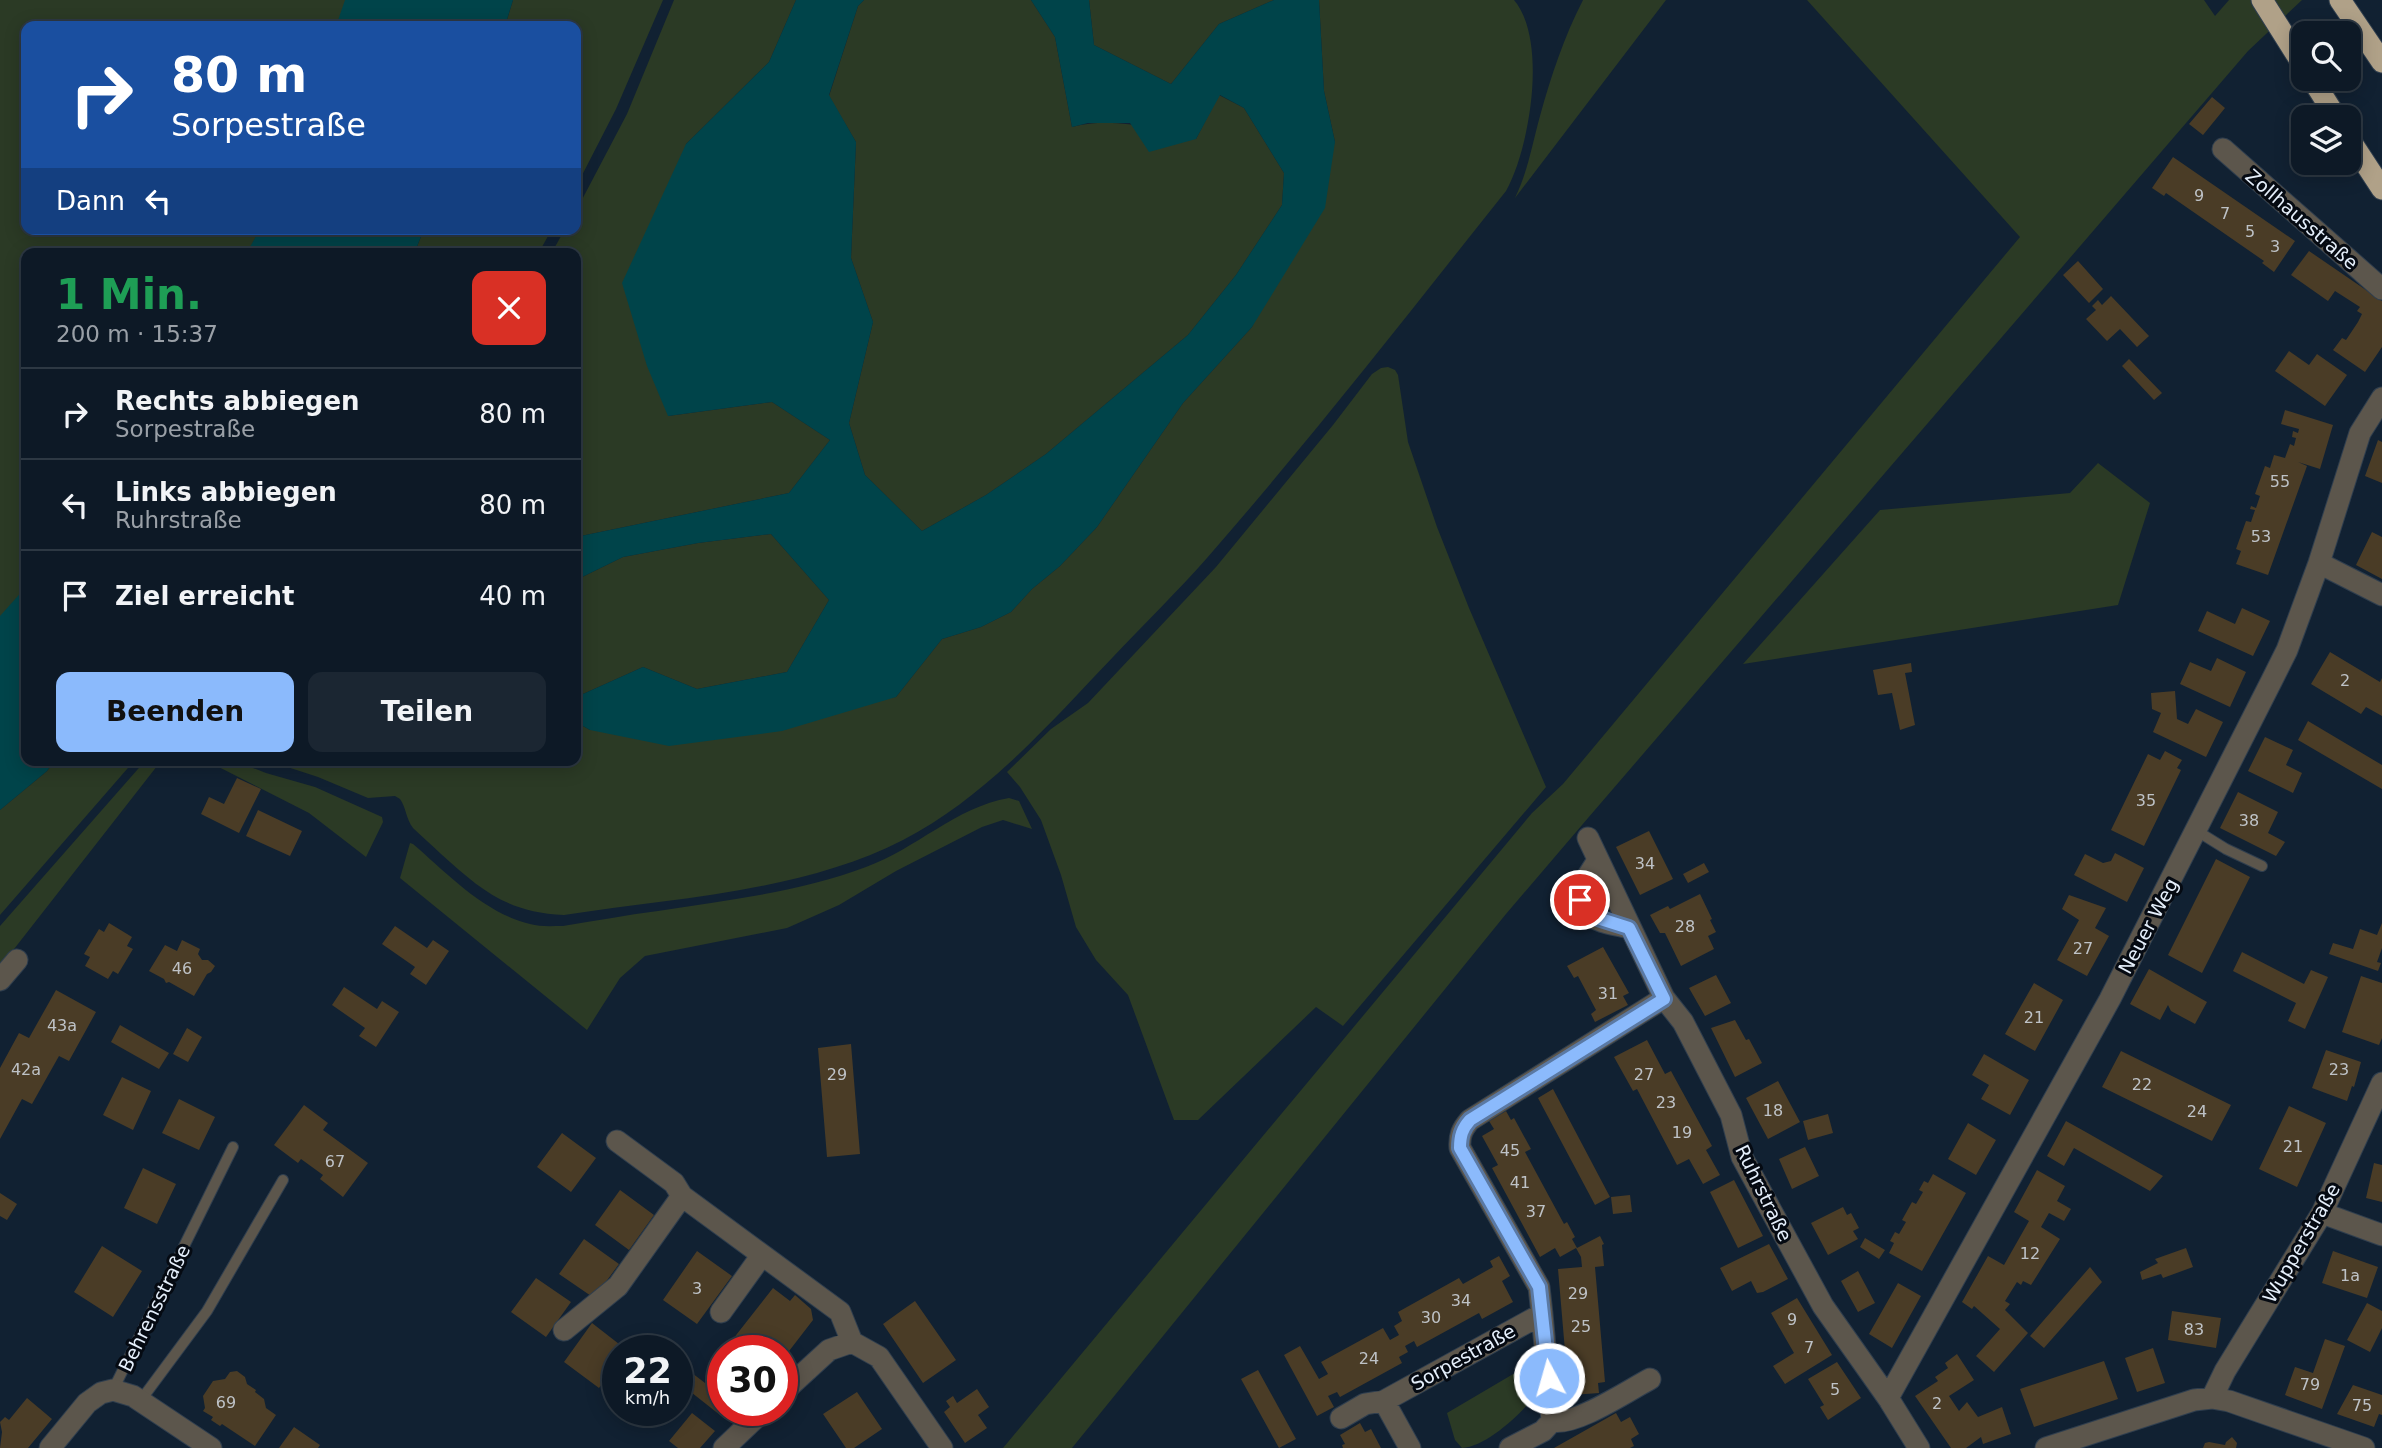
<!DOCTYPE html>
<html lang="de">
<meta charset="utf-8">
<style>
body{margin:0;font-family:"DejaVu Sans",sans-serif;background:#1b2632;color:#f1f3f6;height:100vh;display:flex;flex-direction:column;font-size:26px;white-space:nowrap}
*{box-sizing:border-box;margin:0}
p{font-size:23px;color:#9aa0a7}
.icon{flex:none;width:38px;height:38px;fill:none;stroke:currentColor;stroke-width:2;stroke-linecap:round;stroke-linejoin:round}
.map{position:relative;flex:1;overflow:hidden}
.panel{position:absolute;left:21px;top:248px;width:560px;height:518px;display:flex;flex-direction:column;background:#0d1926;border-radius:14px;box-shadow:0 4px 18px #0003,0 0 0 2px #2d3843}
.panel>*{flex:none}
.top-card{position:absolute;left:21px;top:21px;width:560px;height:214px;border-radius:14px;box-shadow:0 4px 18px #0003,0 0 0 2px #2d3843;background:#1a4fa0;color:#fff;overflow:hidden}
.buttons{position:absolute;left:2291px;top:21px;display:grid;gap:14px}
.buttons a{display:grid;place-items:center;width:70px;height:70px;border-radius:14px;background:#0d1926;box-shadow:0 4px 18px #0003,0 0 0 2px #2d3843;font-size:35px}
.speed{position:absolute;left:602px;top:1335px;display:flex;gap:14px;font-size:35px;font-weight:700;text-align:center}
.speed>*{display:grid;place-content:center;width:91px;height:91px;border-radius:50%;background:#0d1926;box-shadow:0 4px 18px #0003,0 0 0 2px #2d3843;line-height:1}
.speed small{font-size:18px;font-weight:400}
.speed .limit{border:10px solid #d22;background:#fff;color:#111}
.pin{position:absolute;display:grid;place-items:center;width:60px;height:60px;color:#fff;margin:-30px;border:4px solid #fff;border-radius:50%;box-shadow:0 2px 7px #0007}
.me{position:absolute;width:77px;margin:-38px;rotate:354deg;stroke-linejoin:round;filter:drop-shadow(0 0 5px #0008)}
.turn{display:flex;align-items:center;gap:24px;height:147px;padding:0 35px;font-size:32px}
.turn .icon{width:91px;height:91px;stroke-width:2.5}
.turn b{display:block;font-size:49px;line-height:60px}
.then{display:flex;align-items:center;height:66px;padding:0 35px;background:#0003;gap:14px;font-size:26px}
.round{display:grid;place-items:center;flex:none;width:74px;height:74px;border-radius:14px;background:#1b2632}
.head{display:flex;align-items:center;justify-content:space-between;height:119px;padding:0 35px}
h1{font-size:42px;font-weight:800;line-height:52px;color:#1e9e55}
.button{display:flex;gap:14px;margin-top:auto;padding:14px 35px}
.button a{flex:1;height:80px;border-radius:14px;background:#8bbafc;color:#111;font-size:28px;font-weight:800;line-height:80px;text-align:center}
.button a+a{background:#1b2632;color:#f1f3f6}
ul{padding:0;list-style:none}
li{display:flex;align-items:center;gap:21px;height:91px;padding:0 35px;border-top:2px solid #2d3843}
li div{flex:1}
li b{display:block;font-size:26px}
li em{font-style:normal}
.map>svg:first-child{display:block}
</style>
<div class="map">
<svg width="2382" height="1448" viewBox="0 0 2382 1448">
<rect width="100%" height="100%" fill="#112132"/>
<path fill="#2b3a25" d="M0,0h400l-8,26h-366v203h284l-10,25h-274v441l-26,26z
M513,0h150l-47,109 -40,78v-161h-71z
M674,0h122l-27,62 -83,82 -18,272 104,-14 58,38 -41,53 -213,44v-283h-25l14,-25h11v-18l51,-97z
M864,0h167l24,37 17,90c43,-11 82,2 124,12l23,-44 25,13 40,65 -2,32 -46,70 -48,60 -142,119 -60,41 -64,36 -57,-56 -16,-52 24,-101 -22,-64 5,-116 -27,-46 29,-90z
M1089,0h185l-55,24 -48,60 -77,-39z
M1319,0h195c34,40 16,148 -8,191 -98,123 -195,248 -299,367 -30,34 -63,66 -94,99 -64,67 -127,140 -210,183 -101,52 -229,58 -339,75 -57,-3 -82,-24 -123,-61 -9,-9 -19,-17 -28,-26 -7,-9 -7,-21 -13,-29l-5,-3 -27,2 -50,-21 -49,-16h307v-39l14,8 306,-33 46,-58 39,-12 30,-15 21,-23 28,-23 37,-39 86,-124 69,-76 83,-185 -11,-51z
M1583,0h83l-151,198c13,-27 17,-53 25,-82 11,-40 24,-79 43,-116z
M1807,0h397l11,16 14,-16h73l-54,51 -660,767 -82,96 -434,534h-69l529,-635 31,-29 457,-547z
M424,229h128l-14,25h-124z
M1388,367l7,3 3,5 10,67 29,85 32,81 77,179 -203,239 -27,-19 -118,113h-24l-46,-125 -32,-35 -20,-33 -15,-52 -20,-55 -21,-33 -13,-15 44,-43 37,-26 128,-136 117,-142 39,-51 9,-6z
M2098,463l52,40 -32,102 -375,59 137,-154 190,-17z
M771,534l58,66 -42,72 -90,17 -54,-22 -60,27 -7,-6v-108l47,-23 75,-14z
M54,761h80l-134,154v-105l47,-39z
M145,761h16l-161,206v-41z
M207,761h28l31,12 49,14 67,30 1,5 -17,35 -57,-44z
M1009,798l10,3 13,28 -29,-9 -21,7 -86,44 -57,34 -52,23 -142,28 -25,22 -33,52 -187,-152 10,-35 3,1c35,30 71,69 117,80 10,3 22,2 33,2 32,-5 63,-11 95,-15 70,-11 142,-19 208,-44 50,-18 90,-60 143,-69z
M1520,1370l7,10 6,18c-14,18 -48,49 -71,50l-7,-8 -8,-27z"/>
<path fill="#00444a" d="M345,0h168l-8,26h-169z
M796,0h68l-6,6 -29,89 27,47 -5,116 22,64 -24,101 16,52 57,56 64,-36 60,-41 142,-119 48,-60 46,-70 2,-32 -40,-65 -24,-13 -24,44 -47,13 -19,-29h-42l-16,4 -17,-90 -24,-37h58l5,45 77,39 48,-60 55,-24h45l5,91 11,51 -10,66 -73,119 -69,76 -86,124 -37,39 -28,23 -21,23 -30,15 -39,12 -46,58 -114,34 -113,15 -79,-16 -14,-8v-34l7,6 60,-27 54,22 90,-17 42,-72 -58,-66 -73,9 -75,14 -47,23v-43l213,-44 41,-53 -58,-38 -104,14 -21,-50 -25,-83 64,-139 83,-82z
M260,229h164l-10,25h-168z
M26,587v174h28l-7,10 -47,39v-194z"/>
<path fill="#4a3c26" d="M2212,97l13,11 -22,27 -14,-11z
M2173,157l122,84 -21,31 -12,-9 2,-2 -98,-68 -2,3 -12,-8z
M2309,251l73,50v46l-17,25 -32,-22 9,-12 4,2 12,-18 4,-8 -5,-3 3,-4 -25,-16 -7,10 -37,-26z
M2078,261l25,28 -14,14 -26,-28z
M2111,296l38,40 -12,11 -17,-18 -13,12 -21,-22 10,-9 -4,-4 6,-6 4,5z
M2289,351l20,14 8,-11 30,21 -22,31 -50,-35z
M2129,359l33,34 -8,7 -32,-34z
M2285,410l48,15 -13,44 -22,-7 9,4 -39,109 -32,-11 5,-13 -5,-2 10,-28 5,1 4,-12 -5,-1 1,-3 5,2 4,-12 -5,-2 10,-28 5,2 4,-13 11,3 5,-14 4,2 2,-8 -4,-1 1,-6 5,2 1,-4 -18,-5z
M2378,440l4,2v41l-17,-7z
M2372,532l10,5v42l-26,-14z
M2242,608l28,13 -17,35 -55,-25 9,-20 28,13z
M2330,652l50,30 2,-4v38l-16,-9 -5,7 -50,-30z
M2217,658l29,14 -16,35 -50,-23 10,-22 21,9z
M1911,663l1,9 -7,1 10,52 -15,5 -8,-37 -14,2 -5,-25z
M2175,691l2,28 11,5 8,-15 27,13 -17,35 -53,-25 8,-19 -9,-4 -1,-16z
M2308,721l74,44v24l-84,-49z
M2265,737l28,13 -7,15 16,8 -9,20 -45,-22z
M2165,751l17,9 -5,8 4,2 -37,76 -33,-16 37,-76 12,6z
M237,778l24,11 -22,44 -38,-19 8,-17 15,7z
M2238,792l40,20 -10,21 17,9 -9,14 -56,-28z
M258,810l44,21 -12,25 -44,-20z
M1649,831l24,48 -33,16 -24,-48z
M2115,853l29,15 -17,34 -53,-27 11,-21 18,9 8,-2z
M2216,859l34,18 -48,96 -34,-18z
M1704,863l5,9 -21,11 -5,-9z
M1700,894l12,25 -2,1 6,12 -8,4 6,13 -33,17 -16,-33h-5l-10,-18 18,-9 2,3z
M2069,895l37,13 -11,20 14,8 -22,40 -30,-16 22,-40 -17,-11z
M109,923l23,14 -5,9 6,3 -15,25 -5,-3 -5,8 -23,-13 5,-9 -6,-3 15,-25 5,3z
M2382,923v25l-5,14 4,1 -3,8 -49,-17 4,-11 20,6 7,-20 17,6z
M395,926l32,22 6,-8 16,11 -23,34 -16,-11 5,-7 -33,-23z
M182,940l18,9 -2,5 4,6h6l7,6 -4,6 -4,2 -13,22 -25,-14 -3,1 -2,-4 -15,-8 16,-26 12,6z
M1603,947l26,46 -6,3 5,9 -33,17 -4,-8 5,-4 -18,-34 -4,2 -7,-12z
M2242,952l62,32 7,-14 17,7 -23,52 -17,-8 8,-18 -63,-32z
M2149,969l58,33 -12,22 -24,-13 -3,-6 -8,15 -30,-16z
M1716,975l15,28 -26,13 -16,-28z
M2361,976l21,7v55l-3,7 -37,-13z
M2034,983l29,17 -28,51 -30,-17z
M344,987l33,22 5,-8 17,11 -23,35 -17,-11 6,-8 -33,-23z
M56,990l40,22 -27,49 -10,-5 -27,48 -10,-5 -22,40v-71l19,-35 10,5z
M1735,1020l11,20 3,-1 13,24 -27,14 -24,-49z
M120,1025l49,28 -10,16 -48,-27z
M187,1028l15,9 -14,25 -15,-8z
M1647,1040l18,34 6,-3 41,75 -6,4 14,25 -17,9 -14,-25 -12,6 -40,-76 -4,2 -19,-34z
M851,1044l9,110 -33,3 -9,-109z
M2326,1050l35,12 -7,25 -2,-1 -5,15 -35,-13z
M2121,1051l110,54 -19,36 -110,-54z
M1984,1054l45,26 -19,35 -29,-16 8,-14 -17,-10z
M122,1077l29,14 -18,39 -30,-15z
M1778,1081l22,41 -32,17 -22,-41z
M1553,1089l57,108 -15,8 -57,-107z
M179,1099l36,18 -16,33 -37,-17z
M304,1105l24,18 -5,7 45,33 -25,34 -23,-18 3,-4 -22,-16 -3,4 -24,-18z
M2289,1106l37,17 -29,64 -38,-18z
M1506,1111l5,9 3,-2 17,31 -6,3 39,72 3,-2 8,15 -3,2 5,9 23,-12 4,8 -2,1 2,21 -9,1 10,115 -7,1 1,10 -27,2 -1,-9h-3l-10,-117 24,-2 -1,-10 -5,-9 -16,9 -5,-9 -15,9 -48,-89 6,-3 -16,-29 12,-7 -5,-8z
M1828,1114l5,19 -25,7 -5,-19z
M2066,1121l18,10 79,45 -13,15 -76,-43 -10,18 -17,-10z
M1968,1123l28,17 -20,35 -28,-16z
M562,1133l34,25 -25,34 -34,-25z
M1805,1147l14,29 -27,13 -13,-30z
M2374,1163l8,2v37l-16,-4z
M143,1168l33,16 -19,40 -33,-16z
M2037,1170l28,16 -8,15 14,8 -7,12 -15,-8 -8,14 19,12 -29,46 -8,-4 -2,4 -4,-3 -12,19 5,3 -5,6 23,23 -34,39 -18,-16 24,-27 -26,-23 -2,3 -10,-7 26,-46 16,9 25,-44 -15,-9z
M1933,1174l33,19 -44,78 -33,-18 5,-10 -4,-2 5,-9 4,2 7,-12 -4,-2 10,-18 4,2 7,-12 -4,-2 5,-9 4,2z
M1734,1180l29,56 -25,12 -28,-56z
M620,1190l34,25 -25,35 -34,-25z
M0,1193l17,11 -10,16 -7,-4z
M1630,1195l2,17 -19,2 -2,-17z
M1843,1207l4,8 4,-2 8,15 -6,3 5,8 -30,16 -17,-32z
M1865,1238l20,12 -6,9 -19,-12z
M584,1239l35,25 -25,34 -35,-24z
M1769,1244l19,35 -25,13 -6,1 -6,-12 -19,10 -12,-23z
M102,1246l40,25 -29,46 -39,-25z
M2186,1248l7,19 -30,11 -2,-4 -19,6 -2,-8 18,-9 -3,-4z
M697,1251l35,25 -35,48 -34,-24z
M2333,1251l45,16 -11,31 -45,-15z
M1499,1256l11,20 -8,5 11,21 -31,17 -3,-6 -62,34 -3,-6 -9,5 3,6 -9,5 3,6 -62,34 -3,-5 -9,4 6,11 -17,9 -33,-61 16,-9 19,33 9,-5 -7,-12 62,-34 7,12 9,-5 -5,-9 8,-5 -4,-9 61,-34 4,6 30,-17 -3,-6z
M2090,1267l12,15 -58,66 -14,-12z
M1858,1271l17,32 -17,9 -17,-31z
M536,1278l35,24 -25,35 -35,-25z
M1898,1283l23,13 -29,52 -23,-14z
M773,1288l17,13 5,-6 16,14 2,11 -27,35 -6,-5 -32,1 -15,-12z
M1797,1298l35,57 -47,29 -12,-18 21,-13 -23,-40z
M915,1301l41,59 -33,23 -40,-59z
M2367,1303l15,8v17l-12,24 -23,-12z
M2172,1311l49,7 -5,30 -48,-8z
M592,1323l36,28h-10v11l-19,26 -35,-26z
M2325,1339l20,7 -23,63 -37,-14 10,-28 18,6z
M2153,1348l12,35 -28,9 -12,-34z
M1957,1354l17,26 -25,16 10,15 8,-9 11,15 24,-10 9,27 -28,10 -2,-7 -15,11h-15l-36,-52 23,-15 -3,-4 13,-9 -3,-5z
M2104,1361l14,38 -84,28 -14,-38z
M1837,1362l24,36 -33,22 -8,-13 4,-2 -16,-26z
M719,1365l4,3v42h9l-7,9 -43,-34 10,-12 13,10z
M1258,1370l38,69 -17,9 -38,-69z
M237,1371l8,6 2,7 9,6 -1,2 9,7 2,9 10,7 -21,31 -33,-22 -2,2 -9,-6 2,-3 -10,-6 2,-3 -2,-12 10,-15 12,-2 5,-7z
M2353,1385l29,10v20l-3,-1 -5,13 -37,-13z
M977,1389l12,18 -11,8 9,13 -22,15 -21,-31 6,-5 -4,-6 7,-5 4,7z
M857,1392l25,37 -28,19h-8l-23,-34z
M27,1398l25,21 -24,29h-28l2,-16 -2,-10 5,-5 4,3z
M692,1413l23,18 -15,17h-22l-9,-7z
M1616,1413l5,9 9,-5 9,17 -8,5 3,7 -4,2h-76z
M1360,1423l5,9 6,-3 10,19h-38l-1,-3 3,-1 -5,-9z
M294,1427l26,18 -2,3h-39z
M2232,1437l5,6 -1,5h-33l2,-5 4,-1 16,3 1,-3z"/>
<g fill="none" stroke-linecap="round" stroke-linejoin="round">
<g stroke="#2f3e4e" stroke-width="12">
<path id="lane" d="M2197,831l29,18 36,17
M113,1390l120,-243
M141,1400l66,-89 76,-131"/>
</g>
<g stroke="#2f3e4e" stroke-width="23">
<path id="street" d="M2223,149l159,140
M2319,563l63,32
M1588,838l76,160 19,24 48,93 11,42 81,149 65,92 31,50
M1598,860l-19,30c2,33 24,31 50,38
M0,980l17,-20
M617,1141l57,42 8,13 158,116 12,30
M2322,1213l60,22
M721,1312l41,-57
M564,1330l54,-44 64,-90
M782,1393l47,-43 23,-8 27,15 63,91
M1888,1398l222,-399 162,-319 15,-30 32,-87 41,-130 22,-35
M2212,1398l13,-27 97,-158 60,-130
M1341,1418l24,-14 19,-3
M1552,1421c22,6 77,-31 98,-42
M50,1448l37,-45 14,-10 12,-3 20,6 78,52
M724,1448l40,-38
M1410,1448l-26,-47 158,-87 -3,-27 -79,-139c-1,-12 2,-19 10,-28l194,-122
M1510,1448l33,-17 9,-10 -10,-107
M2046,1448l148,-48 18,-2 17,3 135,47"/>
</g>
<g stroke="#2f3e4e" stroke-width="23">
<path id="highway" d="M2262,0l41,65
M2340,0l42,62
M2312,79l24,38
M2348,137l34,52"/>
</g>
<use href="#lane" stroke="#5c564c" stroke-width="10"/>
<use href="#street" stroke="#5c564c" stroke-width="21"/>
<use href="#highway" stroke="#b0a188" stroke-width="21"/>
</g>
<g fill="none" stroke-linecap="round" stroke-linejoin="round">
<g stroke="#5a79a4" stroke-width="18">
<path id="route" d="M1549,1378l-10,-91 -79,-139c0,-12 2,-19 10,-28l194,-121 -35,-71 -41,-13 -8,-15"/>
</g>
<use href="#route" stroke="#8bbafc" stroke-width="12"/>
</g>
<g text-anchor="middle" stroke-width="6" stroke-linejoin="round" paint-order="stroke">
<g font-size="16" fill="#bec2c6">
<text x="2199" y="201">9</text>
<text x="2225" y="219">7</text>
<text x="2250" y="237">5</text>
<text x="2275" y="252">3</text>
<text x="2280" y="487">55</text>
<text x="2261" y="542">53</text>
<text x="2345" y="686">2</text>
<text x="2146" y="806">35</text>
<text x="2249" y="826">38</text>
<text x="1645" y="869">34</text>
<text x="1685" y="932">28</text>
<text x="2083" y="954">27</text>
<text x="182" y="974">46</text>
<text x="1608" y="999">31</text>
<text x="2034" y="1023">21</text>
<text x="62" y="1031">43a</text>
<text x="26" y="1075">42a</text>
<text x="2339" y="1075">23</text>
<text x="837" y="1080">29</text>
<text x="1644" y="1080">27</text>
<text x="2142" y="1090">22</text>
<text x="1666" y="1108">23</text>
<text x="1773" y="1116">18</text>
<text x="2197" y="1117">24</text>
<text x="1682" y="1138">19</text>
<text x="2293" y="1152">21</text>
<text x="1510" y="1156">45</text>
<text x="335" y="1167">67</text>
<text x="1520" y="1188">41</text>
<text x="1536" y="1217">37</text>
<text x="2030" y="1259">12</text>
<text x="2350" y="1281">1a</text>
<text x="697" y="1294">3</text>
<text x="1578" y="1299">29</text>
<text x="1461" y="1306">34</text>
<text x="1431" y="1323">30</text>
<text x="1792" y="1325">9</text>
<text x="1581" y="1332">25</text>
<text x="2194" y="1335">83</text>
<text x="1809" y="1353">7</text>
<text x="1369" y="1364">24</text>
<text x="2310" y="1390">79</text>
<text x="1835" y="1395">5</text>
<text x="226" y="1408">69</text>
<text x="1937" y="1409">2</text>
<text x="2362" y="1411">75</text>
</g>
<g font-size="19" fill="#e5effb" stroke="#050a12">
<text transform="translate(2302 219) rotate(41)" y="7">Zollhausstraße</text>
<text transform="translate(2148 926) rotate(-62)" y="7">Neuer Weg</text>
<text transform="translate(1764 1193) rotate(64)" y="7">Ruhrstraße</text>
<text transform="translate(2301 1243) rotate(-60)" y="7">Wupperstraße</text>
<text transform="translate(154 1308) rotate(-64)" y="7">Behrensstraße</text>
<text transform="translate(1463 1357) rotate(-29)" y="7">Sorpestraße</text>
</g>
</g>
</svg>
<div class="buttons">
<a><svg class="icon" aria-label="search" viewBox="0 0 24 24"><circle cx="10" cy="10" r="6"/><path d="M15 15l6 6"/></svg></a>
<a><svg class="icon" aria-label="layers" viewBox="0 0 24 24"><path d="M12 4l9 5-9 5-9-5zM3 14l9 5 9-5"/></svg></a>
</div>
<div class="speed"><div>22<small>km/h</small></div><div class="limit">30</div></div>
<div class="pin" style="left:1580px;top:900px;background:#d93025"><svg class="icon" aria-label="arrive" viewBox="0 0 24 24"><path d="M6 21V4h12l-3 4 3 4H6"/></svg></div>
<svg class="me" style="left:1549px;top:1378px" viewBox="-20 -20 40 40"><circle r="17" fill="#8bbafc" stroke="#fff" stroke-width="3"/><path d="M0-11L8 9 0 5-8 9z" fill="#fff"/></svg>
<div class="top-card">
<div class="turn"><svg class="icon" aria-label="right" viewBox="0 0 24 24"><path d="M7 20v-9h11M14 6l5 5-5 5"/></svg><div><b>80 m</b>Sorpestraße</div></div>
<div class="then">Dann<svg class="icon" aria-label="left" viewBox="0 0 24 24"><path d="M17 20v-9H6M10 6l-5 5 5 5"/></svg></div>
</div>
<section class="panel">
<div class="head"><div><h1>1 Min.</h1><p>200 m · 15:37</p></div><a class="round" style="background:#d93025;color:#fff"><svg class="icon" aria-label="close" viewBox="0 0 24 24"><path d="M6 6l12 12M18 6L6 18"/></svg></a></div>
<ul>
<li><svg class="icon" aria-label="right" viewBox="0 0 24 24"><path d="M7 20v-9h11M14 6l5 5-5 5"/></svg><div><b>Rechts abbiegen</b><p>Sorpestraße</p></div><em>80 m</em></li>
<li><svg class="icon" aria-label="left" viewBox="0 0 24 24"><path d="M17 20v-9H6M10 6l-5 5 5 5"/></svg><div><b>Links abbiegen</b><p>Ruhrstraße</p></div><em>80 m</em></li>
<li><svg class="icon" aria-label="arrive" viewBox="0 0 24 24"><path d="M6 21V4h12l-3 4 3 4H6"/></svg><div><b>Ziel erreicht</b></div><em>40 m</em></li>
</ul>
<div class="button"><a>Beenden</a><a>Teilen</a></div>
</section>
</div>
